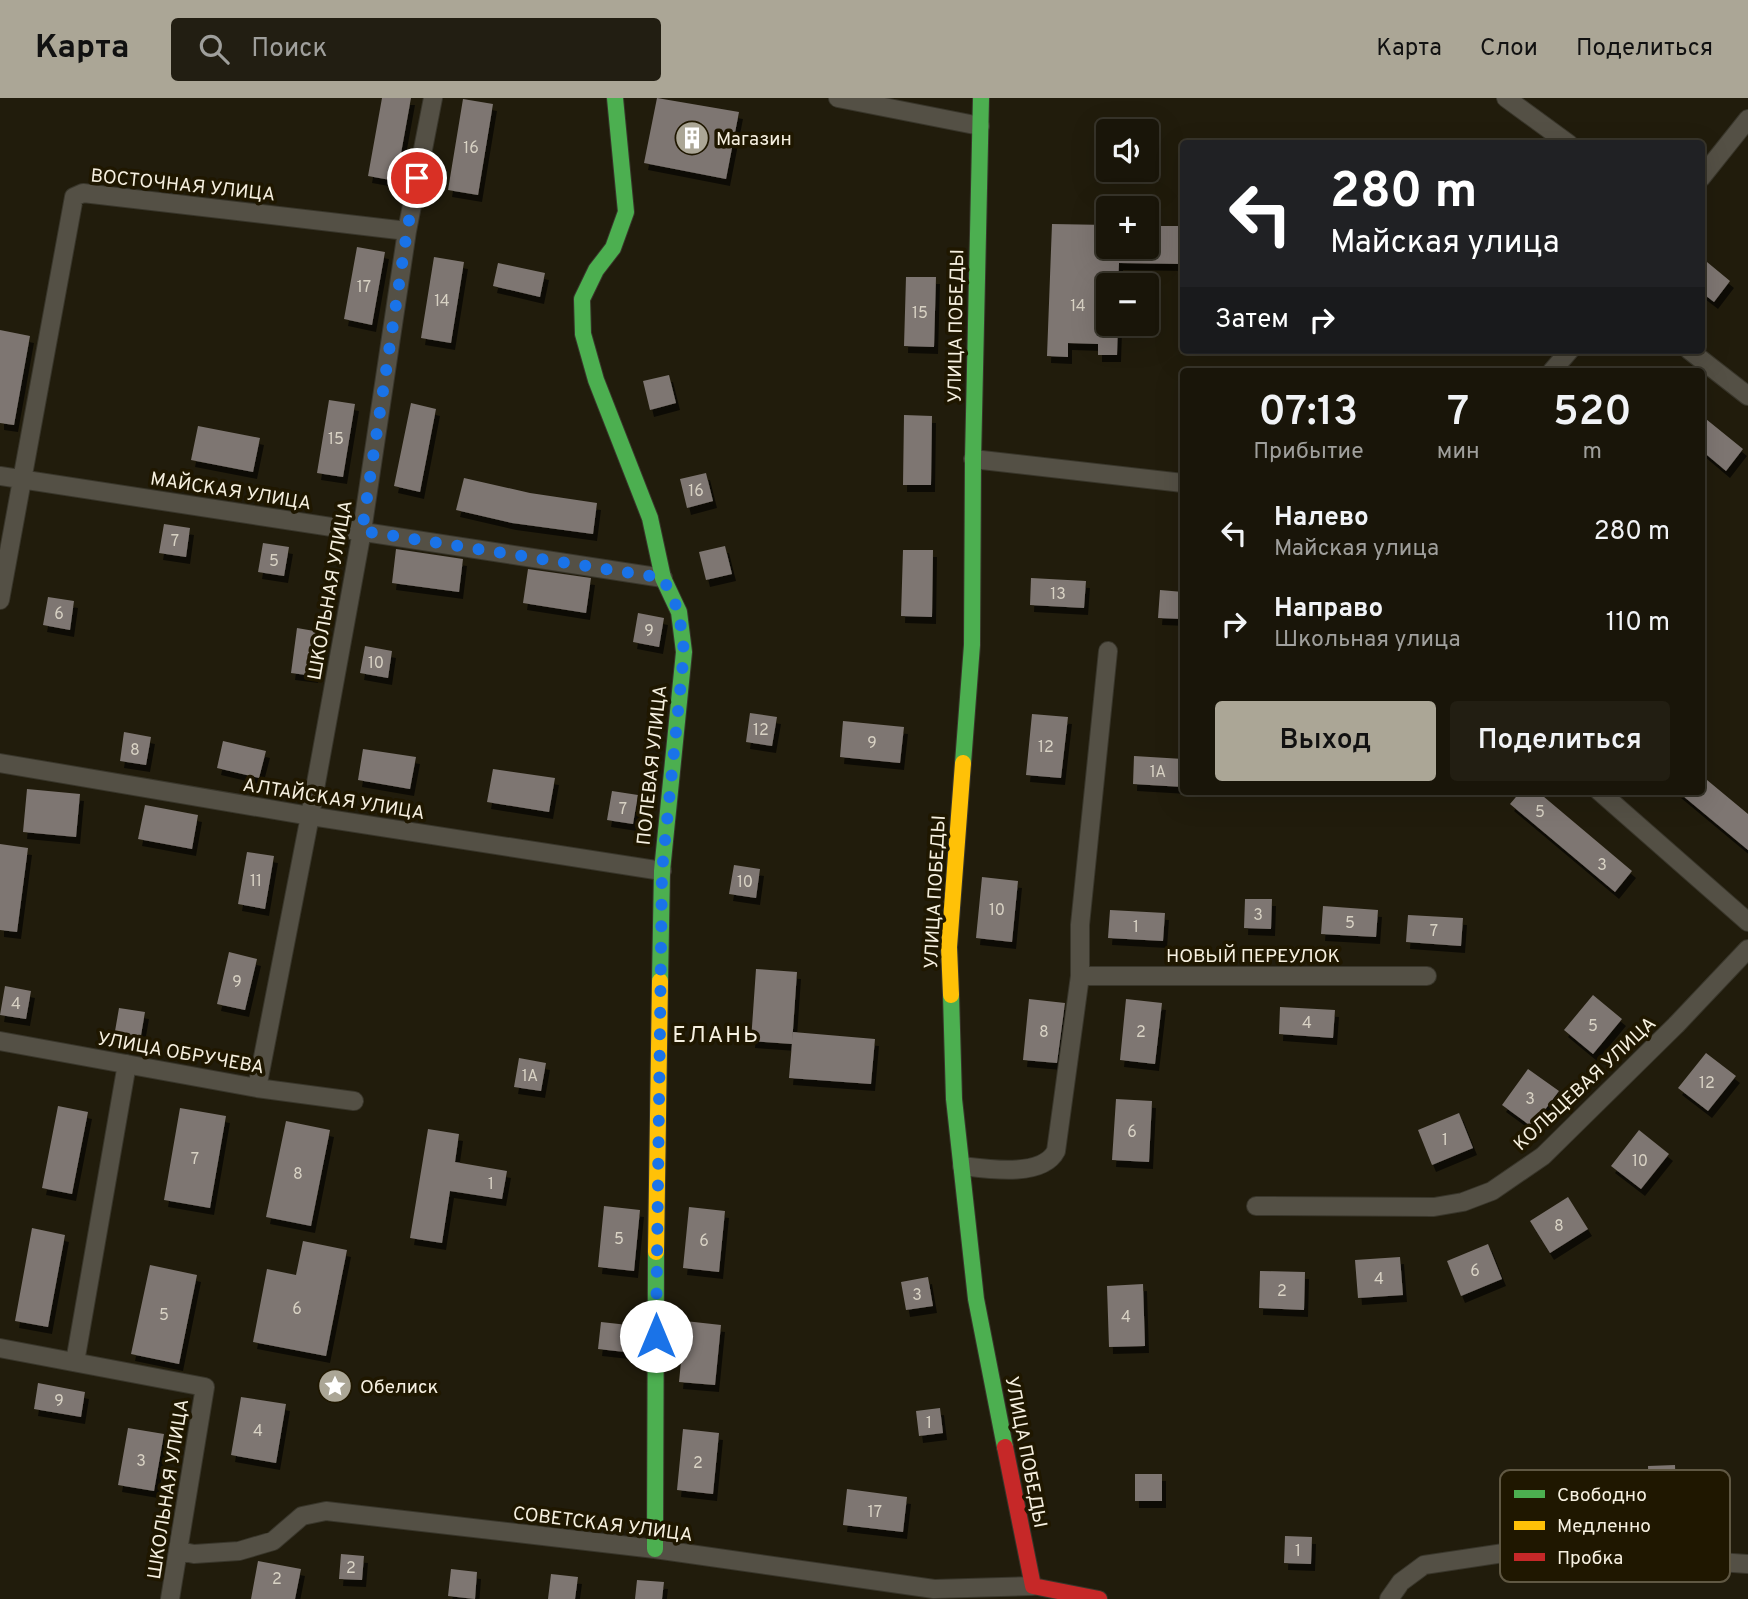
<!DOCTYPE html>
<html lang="ru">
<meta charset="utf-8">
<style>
body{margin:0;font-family:Overpass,sans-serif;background:#221e12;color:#f1f3f6;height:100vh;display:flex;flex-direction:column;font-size:26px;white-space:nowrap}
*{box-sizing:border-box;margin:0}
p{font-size:23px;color:#9f9f9c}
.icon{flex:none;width:38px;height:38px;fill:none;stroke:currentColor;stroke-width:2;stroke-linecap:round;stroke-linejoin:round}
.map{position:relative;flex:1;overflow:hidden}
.panel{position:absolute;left:1180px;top:270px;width:525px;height:427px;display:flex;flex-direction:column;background:#191509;border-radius:7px;box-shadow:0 7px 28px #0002,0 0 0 2px #37342a}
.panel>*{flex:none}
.hud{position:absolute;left:1180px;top:42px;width:525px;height:214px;border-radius:7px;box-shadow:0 7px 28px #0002,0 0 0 2px #37342a;background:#202124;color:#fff;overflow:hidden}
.buttons{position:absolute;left:1096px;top:21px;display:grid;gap:14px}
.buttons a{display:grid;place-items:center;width:63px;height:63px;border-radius:7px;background:#191509;box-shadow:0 7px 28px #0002,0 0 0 2px #37342a;font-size:35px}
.pin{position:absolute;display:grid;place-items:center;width:60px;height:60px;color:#fff;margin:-30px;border:4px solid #fff;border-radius:50%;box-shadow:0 2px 7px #0007}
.me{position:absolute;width:77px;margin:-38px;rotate:0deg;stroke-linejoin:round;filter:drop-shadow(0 0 5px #0008)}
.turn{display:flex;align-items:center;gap:24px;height:147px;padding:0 35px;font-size:32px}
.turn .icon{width:91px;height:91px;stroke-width:2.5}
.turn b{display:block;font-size:49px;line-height:60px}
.then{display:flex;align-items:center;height:66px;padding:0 35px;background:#0003;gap:14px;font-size:26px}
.eta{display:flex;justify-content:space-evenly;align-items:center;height:119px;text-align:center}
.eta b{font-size:42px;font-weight:600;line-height:49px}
.primary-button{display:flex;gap:14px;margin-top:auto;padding:14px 35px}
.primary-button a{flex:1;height:80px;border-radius:7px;background:#aba696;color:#111;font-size:28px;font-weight:600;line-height:80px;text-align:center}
.primary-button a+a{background:#221e12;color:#f1f3f6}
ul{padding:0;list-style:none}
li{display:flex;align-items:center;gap:21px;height:91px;padding:0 35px}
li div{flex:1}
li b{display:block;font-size:26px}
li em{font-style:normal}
header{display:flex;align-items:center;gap:42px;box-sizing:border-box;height:98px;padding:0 35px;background:#aba696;color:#111}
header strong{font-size:33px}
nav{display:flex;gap:38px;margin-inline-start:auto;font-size:24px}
.search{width:490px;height:63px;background:#221e12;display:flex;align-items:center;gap:18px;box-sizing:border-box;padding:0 24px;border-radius:7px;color:#9f9f9c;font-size:26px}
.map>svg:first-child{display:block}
</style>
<header>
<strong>Карта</strong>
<div class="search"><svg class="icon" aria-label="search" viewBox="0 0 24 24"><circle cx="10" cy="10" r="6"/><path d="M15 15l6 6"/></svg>Поиск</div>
<nav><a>Карта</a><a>Слои</a><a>Поделиться</a></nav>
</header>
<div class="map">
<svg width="1748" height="1501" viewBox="0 0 1748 1501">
<defs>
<filter id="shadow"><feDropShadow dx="4" dy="7" stdDeviation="0" flood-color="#0009"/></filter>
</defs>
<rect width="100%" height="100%" fill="#211c0c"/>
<path fill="#7e7672" filter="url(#shadow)" d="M382,0h29l-15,83 -28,-5z
M657,0l82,14 -13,67 -82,-16z
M463,1l30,5 -15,91 -30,-5z
M1052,126l56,1v22h38v-21h37v38l-64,-1 -1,22h-10v39h10l-1,31h-19v-11l-30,-1v14l-21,-1z
M357,149l28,5 -13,73 -28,-6z
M434,159l30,5 -13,81 -30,-5z
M1707,164l23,19 -16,21 -13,-10v-22z
M498,165l47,10 -5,24 -47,-11z
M906,179h30l-2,70 -30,-1z
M0,232l30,6 -16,89 -14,-2z
M669,277l7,28 -26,7 -7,-29z
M329,302l26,4 -12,73 -26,-4z
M411,305l25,6 -16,83 -26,-6z
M904,317l28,1 -1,69h-28z
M1701,317l42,34 -17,22 -25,-21z
M198,328l62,12 -7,34 -62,-12z
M706,375l7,28 -26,7 -7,-29z
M464,380l66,15 67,10 -4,31 -81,-11 -56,-13z
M164,426l26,4 -4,29 -27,-4z
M263,445l26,4 -5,29 -26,-4z
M725,448l7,28 -26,6 -7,-28z
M396,451l67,10 -4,33 -67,-9z
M903,452h30l-1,67 -31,-1z
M528,471l63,9 -5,35 -63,-10z
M1031,480l55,3 -2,27 -54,-3z
M1160,492l23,2v27l-25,-1z
M48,499l26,4 -4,29 -27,-5z
M638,515l26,5 -5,29 -26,-5z
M297,530l23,4 -6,44 -23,-3z
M365,548l27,5 -4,27 -28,-5z
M750,615l27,4 -5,29 -26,-4z
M1032,616l36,3 -7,61 -35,-3z
M843,623l61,6 -4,36 -60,-6z
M124,634l27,5 -5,28 -26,-4z
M223,643l43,10 -7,27 -42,-10z
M363,651l53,8 -6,32 -52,-9z
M1134,658l49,3v28l-50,-3z
M493,671l62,9 -6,34 -62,-10z
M1701,677l47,39v36l-71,-59h24z
M27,691l53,5 -4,43 -53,-5z
M612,693l26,4 -5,29 -26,-4z
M1521,693h16l95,80 -17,21 -105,-88z
M145,707l53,10 -6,34 -54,-10z
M0,746l28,4 -11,84 -17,-2z
M247,754l27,4 -9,53 -27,-5z
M734,767l26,4 -4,29 -27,-4z
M982,779l36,4 -6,61 -36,-4z
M1245,801h27l-1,30 -27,-1z
M1323,808l55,4 -2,27 -55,-3z
M1110,812l55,3 -2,28 -55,-3z
M1408,817l55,3 -2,28 -55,-4z
M229,854l28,7 -12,51 -28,-6z
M756,871l41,3 -5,72 -41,-3z
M5,888l26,5 -5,28 -26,-4z
M1593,897l29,24 -29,35 -29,-24z
M1029,901l36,4 -8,60 -34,-3z
M1126,901l36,4 -7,61 -35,-4z
M1280,909l55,3 -2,28 -54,-4z
M119,910l26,4 -5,29 -26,-4z
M793,934l82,7 -4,45 -82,-6z
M1706,955l30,23 -28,35 -30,-23z
M519,960l27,5 -5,28 -27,-4z
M1528,971l31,22 -27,36 -30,-22z
M1116,1001l36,2 -3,61 -37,-2z
M58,1008l30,6 -16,82 -30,-6z
M180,1010l46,8 -16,92 -46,-8z
M1459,1015l14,35 -41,17 -14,-35z
M286,1023l44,9 -19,96 -45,-9z
M428,1031l31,5 -4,28 52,9 -5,28 -52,-8 -8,52 -32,-5z
M1639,1032l30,24 -28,35 -30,-23z
M1568,1099l20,32 -38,24 -20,-32z
M604,1108l36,4 -6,61 -36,-4z
M689,1109l36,4 -6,61 -36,-4z
M32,1130l33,7 -17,92 -33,-6z
M303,1143l44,9 -21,106 -73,-14 14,-73 29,6z
M1488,1146l14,35 -41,17 -14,-35z
M1400,1159l3,38 -45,3 -3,-38z
M150,1167l47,10 -18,89 -48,-10z
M1260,1173l45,1 -1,38 -45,-2z
M928,1179l5,29 -27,4 -5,-28z
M1143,1186l2,62 -36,1 -2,-61z
M685,1223l36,4 -6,60 -36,-3z
M601,1224l27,3 -3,27 -27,-3z
M38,1285l47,9 -4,25 -47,-8z
M241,1299l45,7 -10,59 -45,-8z
M940,1310l3,25 -24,3 -3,-25z
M128,1330l36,6 -10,57 -36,-6z
M683,1331l36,4 -6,61 -36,-4z
M1675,1367l1,27 -27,1 -1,-27z
M1135,1376h27v27h-27z
M847,1391l60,8 -4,35 -60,-7z
M1285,1438l27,1 -1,27 -27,-1z
M341,1456l23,2 -2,24 -23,-1z
M258,1463l43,8 -6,30h-44z
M451,1471l26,3 -2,27 -27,-3z
M551,1476l27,3 -3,22h-27z
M637,1482l27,2 -2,17h-27z"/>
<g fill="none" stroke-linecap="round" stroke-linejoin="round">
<g stroke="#39362b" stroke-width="20">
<path id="street" d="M838,0l142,28
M1506,0l63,46
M1701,80l47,-59
M1689,252l59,46
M1552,273l18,-21
M973,361l210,24
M0,378l663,102
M0,502l74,-403 9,-4 324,38
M0,665l310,53 352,55
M1599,693l149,131
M1080,878h347
M0,943l257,47 97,13
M257,990l53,-272 52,-285 45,-300 26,-133
M962,1068c25,3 80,12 94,-15l24,-175v-51l28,-274
M1256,1108l178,1 29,-5 29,-11 51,-35 133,-131 72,-76
M0,1250l205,39 -35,212
M75,1264l52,-298
M179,1453l15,3 45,-3 34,-10 29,-25 24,-5 329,38 279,40 99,-3
M1389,1501l12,-17 23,-17 106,-16 218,15"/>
</g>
<g stroke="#39362b" stroke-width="18">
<path id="fast" d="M615,0l11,114 -13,36 -17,22 -14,29 1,35 13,46 54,138 13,60 16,34 5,40 -22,219 -2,110
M963,665l9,-118 1,-186 8,-361
M951,897l3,104 22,200 29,148
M655,1451l1,-297"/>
</g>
<g stroke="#39362b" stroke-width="18">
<path id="slow" d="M951,897l-2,-48 14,-184
M656,1154l4,-271"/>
</g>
<g stroke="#39362b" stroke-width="18">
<path id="jam" d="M1005,1349l28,139 66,13"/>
</g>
<use href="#street" stroke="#545045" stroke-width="18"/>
<use href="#fast" stroke="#4caf50" stroke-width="16"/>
<use href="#slow" stroke="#ffc107" stroke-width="16"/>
<use href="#jam" stroke="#c62828" stroke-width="16"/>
</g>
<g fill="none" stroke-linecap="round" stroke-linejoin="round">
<path stroke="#1a73e8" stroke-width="12" stroke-dasharray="0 21.6" d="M417,80l-10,53 -45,300 301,47 16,34 5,40 -22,219 -6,465"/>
</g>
<defs>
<g id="building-disc" transform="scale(1.75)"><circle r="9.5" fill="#aba696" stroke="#1f1700"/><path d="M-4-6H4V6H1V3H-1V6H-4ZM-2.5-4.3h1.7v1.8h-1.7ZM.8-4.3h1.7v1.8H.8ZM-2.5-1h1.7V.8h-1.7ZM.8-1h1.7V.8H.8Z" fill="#fff"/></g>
<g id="sight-disc" transform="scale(1.75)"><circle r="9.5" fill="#aba696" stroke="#1f1700"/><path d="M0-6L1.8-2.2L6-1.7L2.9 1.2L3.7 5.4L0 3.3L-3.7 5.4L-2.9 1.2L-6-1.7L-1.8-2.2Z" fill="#fff"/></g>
</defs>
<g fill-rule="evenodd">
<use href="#building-disc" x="692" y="40"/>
<use href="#sight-disc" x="335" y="1288"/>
</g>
<g text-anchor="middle" stroke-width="7" stroke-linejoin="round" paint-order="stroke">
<g font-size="16" fill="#d8d2c4">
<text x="471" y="55">16</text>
<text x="364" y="194">17</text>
<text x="442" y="208">14</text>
<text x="1078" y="213">14</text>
<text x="920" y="220">15</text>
<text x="336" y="346">15</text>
<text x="696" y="398">16</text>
<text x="175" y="448">7</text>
<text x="274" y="468">5</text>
<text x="1058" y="501">13</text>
<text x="59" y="521">6</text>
<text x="649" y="538">9</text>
<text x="376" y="570">10</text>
<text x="761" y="637">12</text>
<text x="872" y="650">9</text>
<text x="1046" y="654">12</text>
<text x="135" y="657">8</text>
<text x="1158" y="679">1А</text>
<text x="623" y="716">7</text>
<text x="1540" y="719">5</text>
<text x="1602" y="772">3</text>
<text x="256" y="788">11</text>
<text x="745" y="789">10</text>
<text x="997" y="817">10</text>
<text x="1258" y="822">3</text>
<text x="1350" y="830">5</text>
<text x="1136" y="834">1</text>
<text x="1434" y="838">7</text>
<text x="237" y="889">9</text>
<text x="16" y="911">4</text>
<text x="1307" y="930">4</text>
<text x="1593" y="933">5</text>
<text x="1044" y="939">8</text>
<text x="1141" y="939">2</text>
<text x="530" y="983">1А</text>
<text x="1707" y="990">12</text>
<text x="1530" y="1006">3</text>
<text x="1132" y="1039">6</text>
<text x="1445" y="1047">1</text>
<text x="195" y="1066">7</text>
<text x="1640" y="1068">10</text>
<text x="298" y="1081">8</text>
<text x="491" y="1091">1</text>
<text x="1559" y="1133">8</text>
<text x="619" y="1146">5</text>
<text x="704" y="1148">6</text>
<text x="1475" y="1178">6</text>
<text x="1379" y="1186">4</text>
<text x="1282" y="1198">2</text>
<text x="917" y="1202">3</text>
<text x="297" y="1216">6</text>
<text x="164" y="1222">5</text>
<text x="1126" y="1224">4</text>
<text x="59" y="1308">9</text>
<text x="929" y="1330">1</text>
<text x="258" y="1338">4</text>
<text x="141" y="1368">3</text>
<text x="698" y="1370">2</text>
<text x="875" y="1419">17</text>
<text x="1298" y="1458">1</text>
<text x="351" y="1475">2</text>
<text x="277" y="1486">2</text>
</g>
<g font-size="19" fill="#f6f0e0" stroke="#1f1700" text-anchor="start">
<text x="716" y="47">Магазин</text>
<text x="360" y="1295">Обелиск</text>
</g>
<g font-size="19" fill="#f6f0e0" stroke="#1f1700">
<text transform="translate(183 86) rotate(6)" y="7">ВОСТОЧНАЯ УЛИЦА</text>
<text transform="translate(955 228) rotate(-89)" y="7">УЛИЦА ПОБЕДЫ</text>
<text transform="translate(231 392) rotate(9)" y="7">МАЙСКАЯ УЛИЦА</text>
<text transform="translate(329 492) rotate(-80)" y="7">ШКОЛЬНАЯ УЛИЦА</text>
<text transform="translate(651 667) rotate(-84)" y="7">ПОЛЕВАЯ УЛИЦА</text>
<text transform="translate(334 700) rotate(9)" y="7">АЛТАЙСКАЯ УЛИЦА</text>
<text transform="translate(934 794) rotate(-87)" y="7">УЛИЦА ПОБЕДЫ</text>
<text x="1253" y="864">НОВЫЙ ПЕРЕУЛОК</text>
<text transform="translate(181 954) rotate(10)" y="7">УЛИЦА ОБРУЧЕВА</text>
<text transform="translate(1584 985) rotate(-43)" y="7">КОЛЬЦЕВАЯ УЛИЦА</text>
<text transform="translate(1027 1354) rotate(79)" y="7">УЛИЦА ПОБЕДЫ</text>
<text transform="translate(167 1391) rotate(-81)" y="7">ШКОЛЬНАЯ УЛИЦА</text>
<text transform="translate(603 1425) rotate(7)" y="7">СОВЕТСКАЯ УЛИЦА</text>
</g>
<g font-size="23" letter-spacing="2" fill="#f6f0e0" stroke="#1f1700">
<text x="716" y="944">ЕЛАНЬ</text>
</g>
</g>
<rect x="1500" y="1372" width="230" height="112" rx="10" fill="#1f1700" stroke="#605843" stroke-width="2"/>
<rect x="1514" y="1392" width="31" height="8" fill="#4caf50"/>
<rect x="1514" y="1423" width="31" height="9" fill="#ffc107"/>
<rect x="1514" y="1455" width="31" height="8" fill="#c62828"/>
<g font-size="19" fill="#f6f0e0">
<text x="1557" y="1403">Свободно</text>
<text x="1557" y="1434">Медленно</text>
<text x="1557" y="1466">Пробка</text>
</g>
</svg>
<div class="buttons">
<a><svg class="icon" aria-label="sound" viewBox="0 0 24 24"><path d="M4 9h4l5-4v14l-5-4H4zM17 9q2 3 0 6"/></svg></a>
<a>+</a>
<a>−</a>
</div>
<div class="pin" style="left:417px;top:80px;background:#d93025"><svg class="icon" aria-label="arrive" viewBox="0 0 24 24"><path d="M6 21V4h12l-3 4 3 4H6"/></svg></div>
<svg class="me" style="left:656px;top:1238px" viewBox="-20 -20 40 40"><circle r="19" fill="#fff"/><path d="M0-13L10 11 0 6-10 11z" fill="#1a73e8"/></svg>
<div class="hud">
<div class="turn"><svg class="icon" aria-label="left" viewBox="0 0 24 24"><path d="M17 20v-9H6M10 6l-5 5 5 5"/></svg><div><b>280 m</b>Майская улица</div></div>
<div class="then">Затем<svg class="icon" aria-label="right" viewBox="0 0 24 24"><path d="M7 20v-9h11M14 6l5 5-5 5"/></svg></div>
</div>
<section class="panel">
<div class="eta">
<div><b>07:13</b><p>Прибытие</p></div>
<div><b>7</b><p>мин</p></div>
<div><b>520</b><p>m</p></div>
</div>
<ul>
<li><svg class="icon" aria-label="left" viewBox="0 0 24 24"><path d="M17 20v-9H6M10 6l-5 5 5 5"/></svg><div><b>Налево</b><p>Майская улица</p></div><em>280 m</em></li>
<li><svg class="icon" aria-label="right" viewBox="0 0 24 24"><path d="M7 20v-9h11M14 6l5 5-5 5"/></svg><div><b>Направо</b><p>Школьная улица</p></div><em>110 m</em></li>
</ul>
<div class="primary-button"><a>Выход</a><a>Поделиться</a></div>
</section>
</div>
